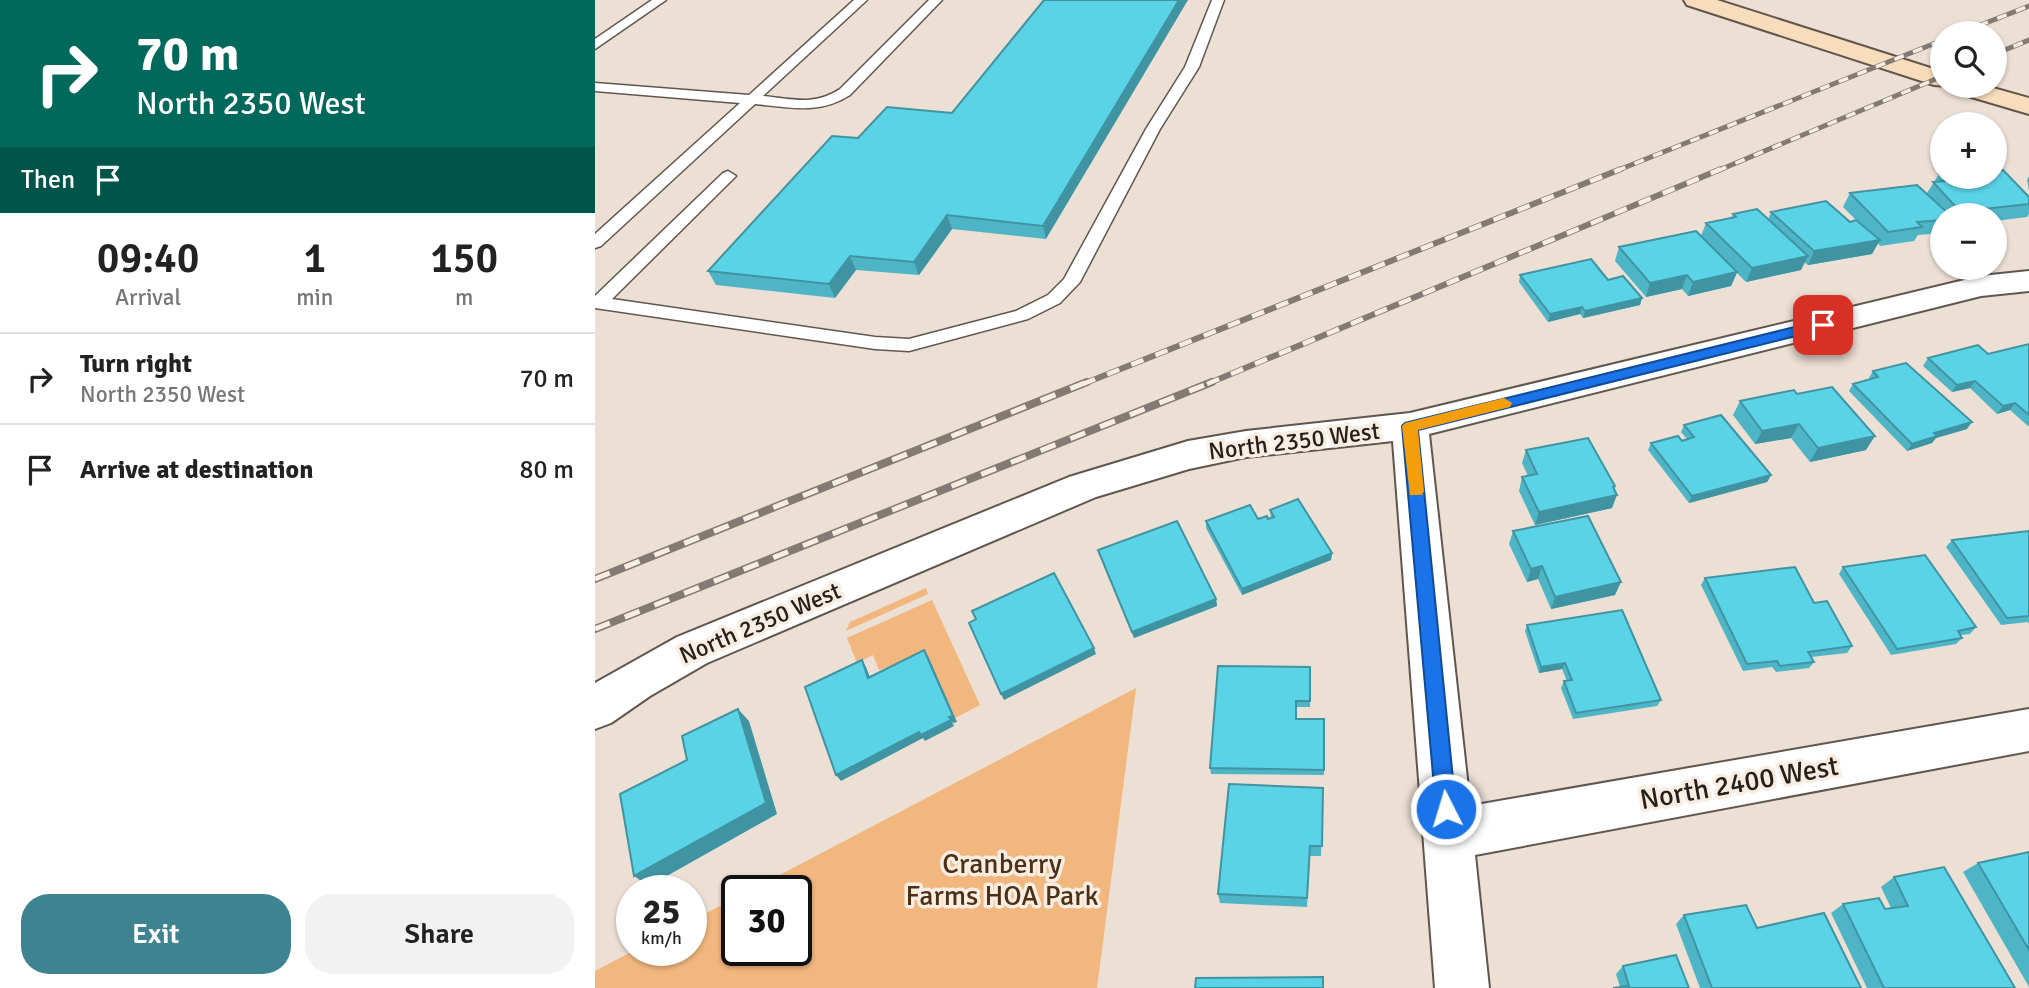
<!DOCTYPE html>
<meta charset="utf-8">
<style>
body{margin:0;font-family:Signika,sans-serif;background:#f2f2f2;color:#222;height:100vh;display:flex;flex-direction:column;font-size:26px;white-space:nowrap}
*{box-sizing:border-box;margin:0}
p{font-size:23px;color:#767676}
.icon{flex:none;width:38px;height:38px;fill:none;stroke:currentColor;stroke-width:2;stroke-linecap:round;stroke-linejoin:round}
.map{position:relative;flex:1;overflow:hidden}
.drawer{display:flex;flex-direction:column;background:#fff;width:595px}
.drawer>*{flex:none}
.top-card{background:#00695c;color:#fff;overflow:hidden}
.controls{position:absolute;left:1335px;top:21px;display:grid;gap:14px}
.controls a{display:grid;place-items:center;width:77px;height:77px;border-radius:50%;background:#fff;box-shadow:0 2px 5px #0004;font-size:35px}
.speed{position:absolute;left:21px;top:875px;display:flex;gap:14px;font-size:35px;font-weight:700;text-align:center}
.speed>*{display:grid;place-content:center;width:91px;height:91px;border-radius:50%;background:#fff;box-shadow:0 2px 5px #0004;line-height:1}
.speed small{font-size:18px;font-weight:400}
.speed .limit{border:4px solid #111;border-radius:10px;background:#fff;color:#111}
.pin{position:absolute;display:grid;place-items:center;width:60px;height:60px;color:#fff;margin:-30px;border-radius:14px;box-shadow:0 4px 10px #0006}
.me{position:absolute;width:77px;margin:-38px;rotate:355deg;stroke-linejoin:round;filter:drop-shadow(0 0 5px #0008)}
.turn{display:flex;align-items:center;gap:24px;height:147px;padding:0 21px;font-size:32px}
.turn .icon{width:91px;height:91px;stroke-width:2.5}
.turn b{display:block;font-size:49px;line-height:60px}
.then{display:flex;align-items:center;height:66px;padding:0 21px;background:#0003;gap:14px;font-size:26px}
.eta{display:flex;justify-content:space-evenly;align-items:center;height:119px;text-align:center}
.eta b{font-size:42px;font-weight:600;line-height:49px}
.button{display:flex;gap:14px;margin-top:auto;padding:14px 21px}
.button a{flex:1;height:80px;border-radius:28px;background:#3e8490;color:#fff;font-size:28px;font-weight:600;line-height:80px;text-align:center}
.button a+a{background:#f2f2f2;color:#222}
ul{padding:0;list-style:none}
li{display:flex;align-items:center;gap:21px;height:91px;padding:0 21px;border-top:2px solid #e0e0e0}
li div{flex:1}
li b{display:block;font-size:26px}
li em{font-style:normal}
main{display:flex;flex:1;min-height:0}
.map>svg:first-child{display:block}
</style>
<main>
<section class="drawer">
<div class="top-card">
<div class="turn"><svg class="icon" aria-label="right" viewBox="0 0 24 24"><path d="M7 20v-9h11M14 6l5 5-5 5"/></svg><div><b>70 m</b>North 2350 West</div></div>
<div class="then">Then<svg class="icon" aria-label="arrive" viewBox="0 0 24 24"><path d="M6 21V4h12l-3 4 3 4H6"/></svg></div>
</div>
<div class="eta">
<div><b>09:40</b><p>Arrival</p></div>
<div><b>1</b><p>min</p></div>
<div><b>150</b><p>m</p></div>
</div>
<ul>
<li><svg class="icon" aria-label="right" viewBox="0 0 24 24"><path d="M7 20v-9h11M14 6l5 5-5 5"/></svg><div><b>Turn right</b><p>North 2350 West</p></div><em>70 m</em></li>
<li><svg class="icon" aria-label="arrive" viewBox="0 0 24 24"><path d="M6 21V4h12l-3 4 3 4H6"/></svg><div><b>Arrive at destination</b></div><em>80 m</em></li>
</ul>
<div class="button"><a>Exit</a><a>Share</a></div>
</section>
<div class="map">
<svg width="1434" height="988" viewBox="0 0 1434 988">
<rect width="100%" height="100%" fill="#ecdfd4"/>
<path fill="#f2b77e" d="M331,588l2,6 -82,37 4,-9z
M337,600l48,105 -25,13 -61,-53 -15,5 -6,-15 -16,8 -10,-25z
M541,688l-39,300h-502v-17l40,-21h56v-29l46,-24v53h59v-59h-47z"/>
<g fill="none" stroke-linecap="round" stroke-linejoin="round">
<g stroke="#61564d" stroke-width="3">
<path id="lane" d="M57,0h14l-71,49v-10z
M259,0h13l-104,96c30,3 51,10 77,-7l89,-89h13l-92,95c-31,20 -60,12 -95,9l-154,142 -6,2v-14l145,-131 -145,-12v-8l154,12z
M617,0h12l-25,67 -39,62 -80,153 -20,21 -32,16 -119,32 -34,-2 -280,-41v-12l128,-123 5,-2 8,5 -3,3 -121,120 263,38 34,2 107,-28 32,-16 16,-16 82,-150 39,-62z"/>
</g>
<g stroke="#61564d" stroke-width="4">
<path id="street" d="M1434,271v20l-48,5 -552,138 41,372 559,-97v42l-554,104 14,133h-54l-42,-547 -147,16 -57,12 -93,28 -389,166 -57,33 -39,27 -16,6v-46l82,-46 392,-160 119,-36 58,-10 164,-18 571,-137z"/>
</g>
<g stroke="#61564d" stroke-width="4">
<path id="secondary" d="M1089,0h33l226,72v14h43l43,12v16l-78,-23 -3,-5 -14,-1 -247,-80z"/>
</g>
<use href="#lane" fill="#fff" fill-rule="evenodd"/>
<use href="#street" fill="#fff" fill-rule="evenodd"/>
<use href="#secondary" fill="#f8ddbc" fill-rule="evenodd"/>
<g stroke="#827a73" stroke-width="5">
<path id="rail-far2" d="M1365,33l69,-27
M1400,54l34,-14
M1021,171l327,-131
M1122,171l226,-95"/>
</g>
<g stroke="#827a73" stroke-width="6">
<path id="rail-far1" d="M488,384l538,-215
M612,384l514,-215"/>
</g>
<g stroke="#827a73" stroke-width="8">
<path id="rail" d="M0,579l492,-197
M0,629l617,-247"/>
</g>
<use href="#rail-far2" stroke="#f9ece1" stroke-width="3.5" stroke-dasharray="10" stroke-linecap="butt"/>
<use href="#rail-far1" stroke="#f9ece1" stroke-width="4.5" stroke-dasharray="13" stroke-linecap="butt"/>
<use href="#rail" stroke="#f9ece1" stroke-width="5" stroke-dasharray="16" stroke-linecap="butt"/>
</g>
<path fill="#4eb5c7" d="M449,0l2,239 -94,-10 -33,46 -63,-5 -21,28 -119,-13 -8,-14 150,-133 94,-25z
M1344,174l90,23v17l-2,3 -32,4v-6h-52v18l-25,2 -4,6 -34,5 -2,-3 -6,11 -64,11 -4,-3 -3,8 -55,12 -9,-9 -6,13 -43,10 -6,-7 -36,8 -31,-36 4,-14 82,-11 5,-13 26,-5 1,-4 35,6 3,-8 79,10 6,-2 -13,-13 7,-14h77z
M1434,176v14l-2,-10z
M925,275l88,5 34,18 -2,7 -57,13 -3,-4 -32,8 -29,-40z
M1434,344v82h-1l-18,-16 -13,4 -27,-26 -18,4 -29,-26 5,-8 60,-4z
M1278,371l94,58 -31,9 -4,5 -25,8 -58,-60 4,-7 17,-5 -1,-1z
M1202,394l69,56 -56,12 -19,-24 -36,6 -22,-29 7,-14z
M1089,425l87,50 -4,7 -78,21 -41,-53 3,-7 36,-4 -6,-7z
M931,450l89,36 -3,22 -77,17 -16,-34 3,-14 6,-1 -6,-13z
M675,510l62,43 -1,7 -89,35 -36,-67v-7l62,-2 3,-1z
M918,531l102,64 -64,14 -13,-30 -11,3 -18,-38z
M1434,531v93l-1,-2 -27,3 -55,-78 6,-7z
M503,550l118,49 1,7 -83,32z
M1248,567l133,60 -6,7 -9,1 1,3 -6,6 -65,11 -52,-81z
M1110,578l147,68 -5,7 -36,4 3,5 -5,6 -33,4 -4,-5 -29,4 -42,-86z
M932,625l134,75 -4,6 -84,13 -12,-31 3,-7h3l-5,-12 -23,4 -14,-42z
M715,667v40h-13l-1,12h28v56l-113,-1 -1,-6z
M728,788l-2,68h-11l-3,51 -87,-4 -2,-9z
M1434,852v135l-66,-115 15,-9z
M1299,877l121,111h-148l-36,-75 12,-9 42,5 6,-1 -10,-21z
M1089,915l73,13 104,60h-161l-24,-64z
M1028,966l66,22 -69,-1 -4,-13z"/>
<path fill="#4094a2" d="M584,0h9l-142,239 -3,-13z
M352,215l5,14 -33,46 -5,-13z
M1285,240l-8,14 -64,11 6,-14z
M255,256l6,14 -21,28 -6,-14z
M1213,256l-7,14 -55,12 6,-14z
M1142,272l-6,14 -43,10 5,-14z
M1092,275l-5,14 -36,8 4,-14z
M1047,298l-2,7 -57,13 2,-7z
M987,307l-2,7 -32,8 2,-8z
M1380,381l-5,7 -18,4 5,-7z
M1420,403l-5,7 -13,4 6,-8z
M1377,422l-5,7 -31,9 -4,5 -25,8 5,-7 22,-11z
M1204,424l-8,14 -36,6 7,-13z
M1280,436l-9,14 -56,12 8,-14z
M1176,475l-4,7 -78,21 3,-7z
M1020,486l-3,10 5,-1 -5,13 -77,17 4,-13z
M737,553l-1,7 -89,35v-6z
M947,566l-4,13 -11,3 4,-13z
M1026,582l-6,13 -64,14 4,-12z
M621,599l1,7 -83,32 -2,-6z
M499,648l2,6 -92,46 -3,-6z
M329,650l4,6 29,66 -4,1 -4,-6z
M267,660l4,7 7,18 -5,-7z
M970,663l-3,6 -23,4 2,-6z
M143,709l11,12 28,93 -128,72 -15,-10z
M356,720l3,6 -29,15 -2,-3 -82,43 -5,-6 83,-43z"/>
<path fill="#5bd3e7" stroke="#4094a2" stroke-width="2" d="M449,0h135l-136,226 -96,-11 -33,47 -64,-6 -21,28 -121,-13 124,-135 26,2 29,-31 65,6z
M1408,170l26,27v7l-55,6 -5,-5 -14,1 -22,-24 13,-1 -7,-7h4v3h52v-6z
M1322,185l33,30h-7v5l-26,2 5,5 -34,5 -38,-39z
M1231,201l24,21 6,-2 24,20 -66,11 -43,-39z
M1162,209l51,47 -56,12 -46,-45 30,-6 -3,-3z
M1101,231l41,41 -44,10 -6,-7 -37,8 -31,-36z
M996,259l17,21 15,-4 19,22 -57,13 -3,-4 -32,7 -30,-39z
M1434,344v71l-14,-12 -12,3 -28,-25 -18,4 -29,-27 50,-13 10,9z
M1311,363l66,59 -38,11 3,3 -25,8 -59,-60 25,-7 -5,-6z
M1237,387l43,49 -57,12 -19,-24 -37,7 -22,-30 54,-11 3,4z
M1126,415l50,60 -79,21 -41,-53 27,-7 4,5 12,-4 -10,-12z
M993,438l27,48 -2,1 4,8 -78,17 -17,-35 15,-3 -11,-24z
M703,499l34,54 -90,36 -36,-68 44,-16 8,14 9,-3 1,3 6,-2 -4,-7z
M993,516l33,66 -66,15 -13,-31 -11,3 -18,-38z
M582,521l39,78 -84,33 -34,-82z
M1434,531v85l-22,2 -55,-78z
M1330,555l51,72 -18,4 4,7 -65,11 -54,-82z
M1200,567l19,36 13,-2 25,45 -44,6 6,10 -34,4 -3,-5 -30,3 -42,-86z
M459,573l40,75 -93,46 -32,-71 7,-4 -4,-8z
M1027,610l39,90 -85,13 -12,-32 8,-1 -7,-17 -24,4 -14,-42z
M329,650l29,66 -4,1 2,3 -30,15 -2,-3 -83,43 -31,-88 57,-27 6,18z
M623,666l92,1v34h-14v18h28v51l-114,-2z
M143,709l28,94 -132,73 -14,-82 67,-34 -5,-24z
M634,784l94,4 -1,58h-12l-3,52 -89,-4z
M1434,852v98l-51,-87z
M1349,867l71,121h-131l-41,-84 36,-6 6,11 23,-3 -14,-29z
M1151,905l11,23 67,-15 37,75h-149l-28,-73z
M1081,955l13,33h-76l16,-2 -6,-20z
M728,977v11h-128l1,-10z"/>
<path fill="#1a73e8" stroke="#114b97" stroke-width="2" d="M1228,320l7,5 -2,3 -410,102 38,379 -3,7 -7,3 -7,-3 -3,-7 -34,-383 3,-3z"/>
<path fill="#f59e0b" d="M909,398l8,5 -2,4 -92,23 6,61 -2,4h-12l-8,-69 3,-3z"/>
<g text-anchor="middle" stroke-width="7" stroke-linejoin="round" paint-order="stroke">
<g font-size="24" fill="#24201c" stroke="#f9ece1">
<text transform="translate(699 441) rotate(-7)" y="8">North 2350 West</text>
<text transform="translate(165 623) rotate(-23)" y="8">North 2350 West</text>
</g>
<g font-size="28" fill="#24201c" stroke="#f9ece1">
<text transform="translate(1144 782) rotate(-10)" y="10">North 2400 West</text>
</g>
<g font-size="28" fill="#4b3015" stroke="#f9ece1">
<text x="407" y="873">Cranberry<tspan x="407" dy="32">Farms HOA Park</tspan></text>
</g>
</g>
</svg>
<div class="controls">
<a><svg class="icon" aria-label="search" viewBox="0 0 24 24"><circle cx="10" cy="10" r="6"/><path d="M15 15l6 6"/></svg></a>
<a>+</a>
<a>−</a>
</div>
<div class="speed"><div>25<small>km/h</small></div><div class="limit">30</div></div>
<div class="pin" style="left:1228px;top:325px;background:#d93025"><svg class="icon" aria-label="arrive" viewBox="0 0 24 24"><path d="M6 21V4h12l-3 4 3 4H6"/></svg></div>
<svg class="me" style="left:851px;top:809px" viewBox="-20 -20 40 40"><circle r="17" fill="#1a73e8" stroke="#fff" stroke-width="3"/><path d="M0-11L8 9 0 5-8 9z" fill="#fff"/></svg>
</div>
</main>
